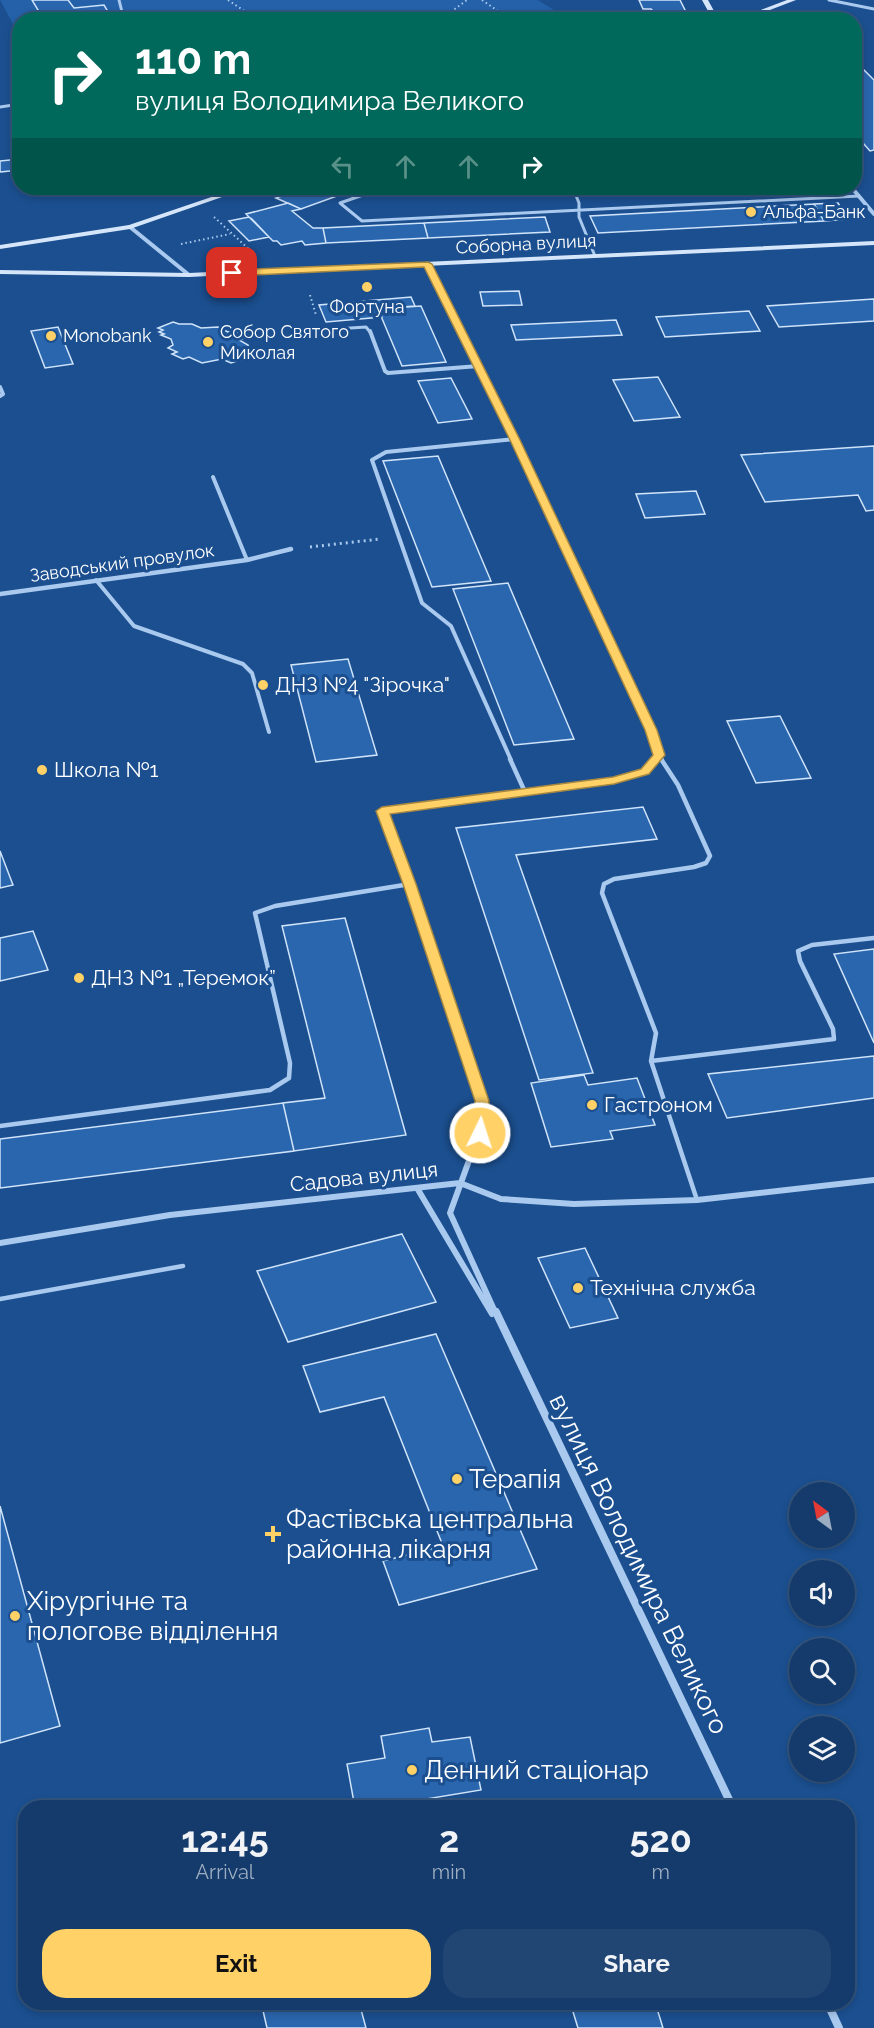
<!DOCTYPE html>
<meta charset="utf-8">
<style>
body{margin:0;font-family:Raleway,sans-serif;background:#214673;color:#f1f3f6;height:100vh;display:flex;flex-direction:column;font-size:22px;white-space:nowrap}
*{box-sizing:border-box;margin:0}
p{font-size:20px;color:#9dadc1}
.icon{flex:none;width:33px;height:33px;fill:none;stroke:currentColor;stroke-width:2;stroke-linecap:round;stroke-linejoin:round}
.map{position:relative;flex:1;overflow:hidden}
.side{position:absolute;left:18px;top:1800px;width:837px;height:210px;display:flex;flex-direction:column;background:#143b6b;border-radius:24px;box-shadow:0 3px 9px #0003,0 0 0 2px #33557e}
.side>*{flex:none}
.hud{position:absolute;left:12px;top:12px;width:850px;height:183px;border-radius:24px;box-shadow:0 3px 9px #0003,0 0 0 2px #33557e;background:#00695c;color:#fff;overflow:hidden}
.needle{width:39px;rotate:328deg}
.buttons{position:absolute;left:789px;top:1482px;display:grid;gap:12px}
.buttons a{display:grid;place-items:center;width:66px;height:66px;border-radius:50%;background:#143b6b;box-shadow:0 3px 9px #0003,0 0 0 2px #33557e;font-size:30px}
.pin{position:absolute;display:grid;place-items:center;width:51px;height:51px;color:#fff;margin:-26px;border-radius:12px;box-shadow:0 3px 9px #0006}
.me{position:absolute;width:66px;margin:-33px;rotate:4deg;stroke-linejoin:round;filter:drop-shadow(0 0 4px #0008)}
.turn{display:flex;align-items:center;gap:21px;height:126px;padding:0 24px;font-size:27px}
.turn .icon{width:78px;height:78px;stroke-width:2.5}
.turn b{display:block;font-size:42px;line-height:51px}
.lanes{display:flex;align-items:center;height:57px;padding:0 24px;background:#0003;justify-content:center;gap:30px;direction:ltr}
.lanes .off{opacity:.35}
.eta{display:flex;justify-content:space-evenly;align-items:center;height:102px;text-align:center}
.eta b{font-size:36px;font-weight:700;line-height:42px}
.primary-button{display:flex;gap:12px;margin-top:auto;padding:12px 24px}
.primary-button a{flex:1;height:69px;border-radius:24px;background:#ffd166;color:#111;font-size:24px;font-weight:700;line-height:69px;text-align:center}
.primary-button a+a{background:#214673;color:#f1f3f6}
.map>svg:first-child{display:block}
</style>
<div class="map">
<svg width="874" height="2028" viewBox="0 0 874 2028">
<rect width="100%" height="100%" fill="#1b4f8f"/>
<path fill="#2461a8" d="M0,0h538l19,12 -23,8h-514l-1,15z"/>
<path fill="#2a66ad" stroke="#cfe3fa" stroke-width="1.5" d="M32,0h36l6,8 30,-3 9,15h-69z
M639,0h41l6,12 -6,8h-48l6,-3 5,2 13,-5 -5,-5h-8z
M855,61l19,19v70l-4,1 -15,-17z
M20,159v11l-20,2v-11z
M155,188h39l-23,7z
M305,188h54l-58,21 -25,-11z
M762,188h60l1,2 -58,3z
M288,203l13,6 -9,2 21,17h10l3,15 -21,2 -3,-4 -21,4 -4,-4h-4l-27,-27z
M838,203l10,16 -24,2 -10,-17z
M814,204l10,17 -226,12 -8,-17z
M249,217l3,2 17,18 -20,4 -20,-20z
M545,217l5,15 -122,6 -4,-15z
M424,223l4,15 -102,5 -3,-15z
M519,291l3,14 -39,1 -3,-14z
M411,297l4,9 -37,3 4,8 -56,5 -7,-17z
M874,299v22l-95,6 -12,-21z
M421,306l25,56 -44,4 -24,-57z
M749,311l11,20 -95,6 -9,-20z
M616,320l6,15 -106,5 -5,-15z
M173,322l6,2h13l9,4 17,-1 10,5 6,-2 13,7 -8,3 9,5 1,3 -10,4 9,5 -17,6 -9,-4 -20,4 -13,-6 -6,2 -11,-5 5,-2 -9,-4 5,-3 -2,-6 -10,-4 3,-1 -5,-2 4,-2 -5,-2z
M58,327l15,37 -28,4 -14,-37z
M658,377l22,40 -46,4 -21,-41z
M451,378l21,41 -34,4 -20,-42z
M874,446v64l-8,1 -8,-16 -93,7 -24,-47z
M438,456l53,125 -59,6 -49,-126z
M696,491l9,23 -60,4 -9,-24z
M508,583l66,156 -60,6 -61,-156z
M348,659l29,96 -61,7 -25,-97z
M780,716l31,62 -55,5 -29,-62z
M643,807l14,32 -141,16 77,218 -54,7 -83,-252z
M0,851l13,34 -13,3z
M345,918l61,217 -112,16 -11,-48 42,-5 -43,-172z
M33,931l15,39 -48,11v-43z
M874,949v94l-40,-89z
M874,1056v42l-147,20 -19,-44z
M584,1075l4,10 49,-7 18,47 -45,6 3,8 -62,8 -20,-64z
M283,1103l11,48 -294,37v-49z
M402,1234l34,68 -148,40 -31,-71z
M585,1248l33,70 -48,10 -32,-70z
M436,1334l101,235 -138,36 -16,-44 60,-15 -59,-149 -64,15 -17,-46z
M0,1506l60,220 -60,17z
M429,1728l3,14 38,-5 11,53 -109,18h-17l-8,-44 38,-6 -4,-22z
M261,2002h98l7,26h-99z
M570,2002h85l8,26h-85z"/>
<g fill="none" stroke-linecap="round" stroke-linejoin="round">
<path stroke="#a9c9ee" stroke-width="2" stroke-dasharray="1.5 3" stroke-linecap="butt" d="M228,0l30,20
M482,0l29,20
M440,20l27,-20
M214,217l38,35
M181,244l49,-10
M310,295l6,20"/>
<path stroke="#a9c9ee" stroke-width="3" stroke-dasharray="2 4" stroke-linecap="butt" d="M310,547l70,-8"/>
<path stroke="#a9c9ee" stroke-width="3" d="M119,0l5,20
M829,0l45,9
M0,107l20,-3
M383,188l-43,15 22,18 497,-25
M573,188l6,15v14l16,39
M320,330l46,-3 4,5"/>
<path stroke="#a9c9ee" stroke-width="4" d="M370,331l15,40 3,2 91,-7
M0,387l3,7 -3,2
M213,477l34,83
M96,580l38,46 109,38 9,9 17,59
M659,755l3,5
M511,760l-60,-134 -29,-23 -50,-143 14,-8 129,-13"/>
<path stroke="#a9c9ee" stroke-width="4.5" d="M510,759l15,33
M661,759l17,26 32,71 -4,7 -12,4 -80,12 -10,5 -2,9 54,140 -5,28 46,139
M651,1061l183,-22 -1,-10 -33,-68 -2,-10 14,-6 62,-7
M0,1126l270,-36 19,-12 1,-15 -35,-150 20,-7 135,-22
M0,1299l183,-33"/>
<path stroke="#a9c9ee" stroke-width="4" d="M852,188l22,26
M130,227l59,48
M427,264l34,68"/>
<path stroke="#a9c9ee" stroke-width="4.5" d="M460,331l55,108 136,291 8,25 -5,5
M0,594l247,-34 44,-11"/>
<path stroke="#a9c9ee" stroke-width="6" d="M417,1188l75,126
M0,1243l170,-28 290,-32 41,16 73,5 123,-4 177,-20
M496,1314l-46,-101 29,-80 3,-32 -72,-217 -28,-73 232,-31 31,-9 11,-12"/>
<path stroke="#a9c9ee" stroke-width="8" d="M496,1312l237,496
M827,2002l12,26"/>
<path fill="#d6e6fa" fill-rule="evenodd" d="M702,0h6l11,20h-6z
M787,0h9l-52,20h-10z
M238,188h10l-118,41 -130,20v-4l129,-20z
M874,241v4l-685,32 -189,-3v-4l189,3z"/>
</g>
<path fill="#ffd166" stroke="#a68842" stroke-width="1.5" d="M428,262l4,2 88,176 137,290 8,25 -16,19 -35,10 -224,30 26,70 73,217 -2,32 -7,5 -8,-5 3,-32 -72,-217 -27,-73 6,-4 231,-30 28,-8 12,-14 -8,-25 -135,-290 -86,-173 -192,9 -4,-3 4,-3z"/>
<g fill="#ffd166" stroke="#1b4f8f" stroke-width="2">
<circle cx="751" cy="212" r="6"/>
<circle cx="367" cy="287" r="6"/>
<circle cx="51" cy="336" r="6"/>
<circle cx="208" cy="342" r="6"/>
<circle cx="263" cy="685" r="6"/>
<circle cx="42" cy="770" r="6"/>
<circle cx="79" cy="978" r="6"/>
<circle cx="592" cy="1105" r="6"/>
<circle cx="578" cy="1288" r="6"/>
<circle cx="457" cy="1479" r="6"/>
<path d="M270 1525h6v6h6v6h-6v6h-6v-6h-6v-6h6z"/>
<circle cx="15" cy="1616" r="6"/>
<circle cx="412" cy="1770" r="6"/>
</g>
<g text-anchor="middle" stroke-width="6" stroke-linejoin="round" paint-order="stroke">
<g font-size="18" fill="#fff" stroke="#1b4f8f" text-anchor="start">
<text x="763" y="218">Альфа-Банк</text>
<text x="367" y="313" text-anchor="middle">Фортуна</text>
<text x="220" y="338">Собор Святого<tspan x="220" dy="21">Миколая</tspan></text>
<text x="63" y="342">Monobank</text>
</g>
<g font-size="18" fill="#fff" stroke="#1b4f8f">
<text transform="translate(526 244) rotate(-3)" y="6">Соборна вулиця</text>
<text transform="translate(122 563) rotate(-8)" y="6">Заводський провулок</text>
</g>
<g font-size="21" fill="#fff" stroke="#1b4f8f" text-anchor="start">
<text x="275" y="692">ДНЗ №4 "Зірочка"</text>
<text x="54" y="777">Школа №1</text>
<text x="91" y="985">ДНЗ №1 „Теремок”</text>
<text x="604" y="1112">Гастроном</text>
<text x="590" y="1295">Технічна служба</text>
</g>
<g font-size="21" fill="#fff" stroke="#1b4f8f">
<text transform="translate(364 1177) rotate(-6)" y="7">Садова вулиця</text>
</g>
<g font-size="26" fill="#fff" stroke="#1b4f8f" text-anchor="start">
<text x="469" y="1488">Терапія</text>
<text x="286" y="1528">Фастівська центральна<tspan x="286" dy="30">районна лікарня</tspan></text>
<text x="27" y="1610">Хірургічне та<tspan x="27" dy="30">пологове відділення</tspan></text>
<text x="424" y="1779">Денний стаціонар</text>
</g>
<g font-size="26" fill="#fff" stroke="#1b4f8f">
<text transform="translate(639 1564) rotate(64)" y="9">вулиця Володимира Великого</text>
</g>
</g>
</svg>
<div class="buttons">
<a><svg class="needle" viewBox="-14 -14 28 28"><path d="M0-13l5 13h-10z" fill="#e53935"/><path d="M0 13l5-13h-10z" fill="#9dadc1"/></svg></a>
<a><svg class="icon" aria-label="sound" viewBox="0 0 24 24"><path d="M4 9h4l5-4v14l-5-4H4zM17 9q2 3 0 6"/></svg></a>
<a><svg class="icon" aria-label="search" viewBox="0 0 24 24"><circle cx="10" cy="10" r="6"/><path d="M15 15l6 6"/></svg></a>
<a><svg class="icon" aria-label="layers" viewBox="0 0 24 24"><path d="M12 4l9 5-9 5-9-5zM3 14l9 5 9-5"/></svg></a>
</div>
<div class="pin" style="left:232px;top:273px;background:#d93025"><svg class="icon" aria-label="arrive" viewBox="0 0 24 24"><path d="M6 21V4h12l-3 4 3 4H6"/></svg></div>
<svg class="me" style="left:480px;top:1133px" viewBox="-20 -20 40 40"><circle r="17" fill="#ffd166" stroke="#fff" stroke-width="3"/><path d="M0-11L8 9 0 5-8 9z" fill="#fff"/></svg>
<div class="hud">
<div class="turn"><svg class="icon" aria-label="right" viewBox="0 0 24 24"><path d="M7 20v-9h11M14 6l5 5-5 5"/></svg><div><b>110 m</b>вулиця Володимира Великого</div></div>
<div class="lanes"><svg class="icon off" aria-label="left" viewBox="0 0 24 24"><path d="M17 20v-9H6M10 6l-5 5 5 5"/></svg><svg class="icon off" aria-label="ahead" viewBox="0 0 24 24"><path d="M12 20V5M6 11l6-6 6 6"/></svg><svg class="icon off" aria-label="ahead" viewBox="0 0 24 24"><path d="M12 20V5M6 11l6-6 6 6"/></svg><svg class="icon" aria-label="right" viewBox="0 0 24 24"><path d="M7 20v-9h11M14 6l5 5-5 5"/></svg></div>
</div>
<section class="side">
<div class="eta">
<div><b>12:45</b><p>Arrival</p></div>
<div><b>2</b><p>min</p></div>
<div><b>520</b><p>m</p></div>
</div>
<div class="primary-button"><a>Exit</a><a>Share</a></div>
</section>
</div>
